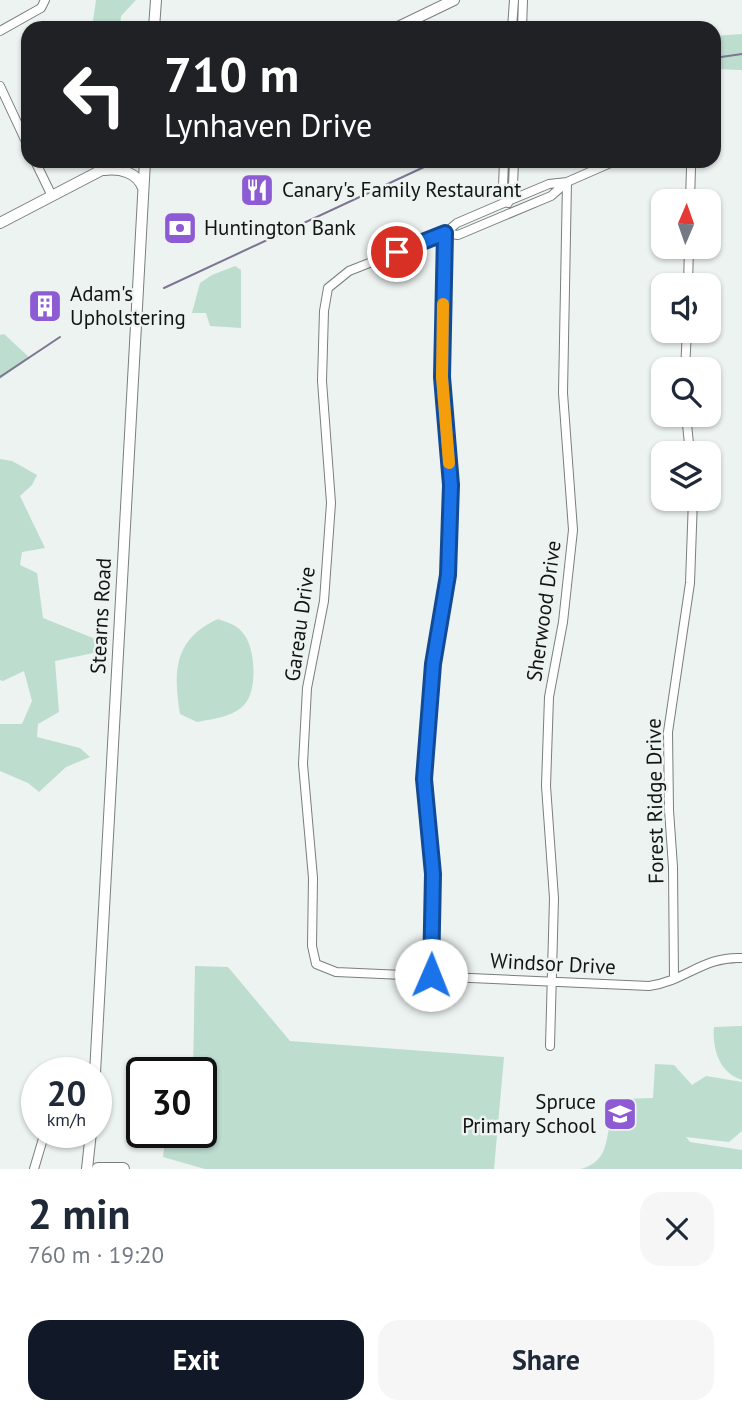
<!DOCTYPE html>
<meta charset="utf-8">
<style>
body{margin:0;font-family:"PT Sans",sans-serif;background:#f6f6f7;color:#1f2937;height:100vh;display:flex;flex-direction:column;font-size:26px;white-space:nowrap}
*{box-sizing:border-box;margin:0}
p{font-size:23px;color:#747a83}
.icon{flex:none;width:38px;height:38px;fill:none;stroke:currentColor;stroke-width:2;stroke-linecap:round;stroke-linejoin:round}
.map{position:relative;height:1169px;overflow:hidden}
.details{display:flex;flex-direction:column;background:#fff;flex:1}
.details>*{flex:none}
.guide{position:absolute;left:21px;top:21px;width:700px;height:147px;border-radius:21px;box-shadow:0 2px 5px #0004;background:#202124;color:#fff;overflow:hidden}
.needle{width:46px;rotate:2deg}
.fabs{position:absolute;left:651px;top:189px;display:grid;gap:14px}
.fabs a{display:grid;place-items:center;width:70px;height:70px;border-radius:14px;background:#fff;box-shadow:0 2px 5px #0004;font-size:35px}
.speed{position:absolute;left:21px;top:1057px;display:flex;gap:14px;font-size:35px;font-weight:700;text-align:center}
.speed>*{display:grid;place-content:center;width:91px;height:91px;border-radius:50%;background:#fff;box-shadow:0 2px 5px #0004;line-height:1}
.speed small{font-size:18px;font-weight:400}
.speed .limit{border:4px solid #111;border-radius:10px;background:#fff;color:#111}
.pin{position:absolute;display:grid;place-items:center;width:60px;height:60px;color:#fff;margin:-30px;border:4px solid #fff;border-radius:50%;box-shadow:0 2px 7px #0007}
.me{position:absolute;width:77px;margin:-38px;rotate:1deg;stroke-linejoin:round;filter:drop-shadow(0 0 5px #0008)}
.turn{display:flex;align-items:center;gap:24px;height:147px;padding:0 28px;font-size:32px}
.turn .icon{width:91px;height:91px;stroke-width:2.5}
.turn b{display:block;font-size:49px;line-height:60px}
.round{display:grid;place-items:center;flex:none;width:74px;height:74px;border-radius:21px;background:#f6f6f7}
.headline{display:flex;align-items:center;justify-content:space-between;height:119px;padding:0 28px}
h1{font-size:42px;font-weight:700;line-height:52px}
.primary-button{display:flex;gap:14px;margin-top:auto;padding:14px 28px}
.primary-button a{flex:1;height:80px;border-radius:21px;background:#111827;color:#fff;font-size:28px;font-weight:700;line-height:80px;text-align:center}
.primary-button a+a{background:#f6f6f7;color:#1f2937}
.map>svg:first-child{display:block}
</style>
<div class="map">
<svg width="742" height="1169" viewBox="0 0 742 1169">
<rect width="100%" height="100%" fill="#ecf3f0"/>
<path fill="#bdddcf" d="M96,0h40l-15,16 -1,12h-28z
M742,34v36l-28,-1v-33z
M235,266l6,4v58l-31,-2 -4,-13h-14l8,-30 12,-8z
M4,334l26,24 -30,21v-44z
M0,459l12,2 25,14 -5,10 -12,11 25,52 -23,4 -2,13 17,8 6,45 55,22v12l-43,9 4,51 -21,12 -1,13 43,11 10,9 -24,10 -27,25 -11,-9 -28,-12v-47h22l10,-23 -8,-30 -21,10 -3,-1z
M218,619c8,3 19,6 24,13 14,14 16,59 2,73 -11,12 -32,14 -47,17l-17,-8c-7,-43 -6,-75 38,-95z
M195,966l33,1 62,74 214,16 -10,112h-289l-42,-12 2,-16 26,1v-10h10v-59h-8z
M742,1026v54c-23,-7 -30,-32 -28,-53z
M655,1064l19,1 18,20 14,-9 36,6v49l-13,11 -43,-5 4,5 52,8v19h-161c30,-9 23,-31 32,-55 2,-5 6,-10 9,-15l31,-1z"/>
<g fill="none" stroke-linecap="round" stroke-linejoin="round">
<path stroke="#7e7593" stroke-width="2" d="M714,58l28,-4
M164,288l273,-127
M0,377l60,-40"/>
<g stroke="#787f7c" stroke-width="10">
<path id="minor" d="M512,28l2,-28
M522,28l1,-28
M0,31l41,-23 4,-8
M0,86l28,60
M35,161l16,33
M504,161l-1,26 5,11
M615,161l-48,21 -18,2 -43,18 -49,21 -12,10 -96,38 -21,17 -4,23 -2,70 9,122 -7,98 -17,87 -4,76 10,114 -1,68 4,18 20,8 313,14c37,-5 54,-30 93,-28
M689,161l2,7 -1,33
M508,203l5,-17 1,-25
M445,233l13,2 93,-39 16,-14
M688,285l1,-38
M685,369l2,-38
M686,415l4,38
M431,975l2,-101 -9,-95 9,-115 15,-89 3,-90 -9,-108 3,-144
M674,979l-1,-112 -4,-57 -1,-78 22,-149 3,-84
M550,1046l4,-148 -8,-112 3,-89 14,-75 10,-92 -10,-137 4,-211
M34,1169l11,-37"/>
</g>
<g stroke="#787f7c" stroke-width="12">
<path id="major" d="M154,28l2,-28
M396,28l58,-28
M104,170c16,-2 33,2 39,18
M0,223l119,-62
M95,1073l50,-912
M87,1169l4,-37"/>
</g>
<g stroke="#787f7c" stroke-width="14">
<path id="highway" d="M98,1169h25"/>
</g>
<use href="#minor" stroke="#fff" stroke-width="8"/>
<use href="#major" stroke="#fff" stroke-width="10"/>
<use href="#highway" stroke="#fff" stroke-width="12"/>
</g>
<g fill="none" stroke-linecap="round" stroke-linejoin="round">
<g stroke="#114b97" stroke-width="18">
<path id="route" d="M397,252l48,-19 -3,144 9,108 -3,90 -15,89 -9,115 9,95 -2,101"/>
</g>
<use href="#route" stroke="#1a73e8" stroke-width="12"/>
<path stroke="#f59e0b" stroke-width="12" d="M443,304l-1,73 7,86"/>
</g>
<defs>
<g id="restaurant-square" transform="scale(1.75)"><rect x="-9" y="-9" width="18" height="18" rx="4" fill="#8d5cd5" stroke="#ecf3f0"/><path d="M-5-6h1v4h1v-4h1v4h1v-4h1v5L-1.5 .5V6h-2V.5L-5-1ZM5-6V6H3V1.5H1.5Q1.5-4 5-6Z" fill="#fff"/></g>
<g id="bank-square" transform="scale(1.75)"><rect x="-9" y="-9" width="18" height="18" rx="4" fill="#8d5cd5" stroke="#ecf3f0"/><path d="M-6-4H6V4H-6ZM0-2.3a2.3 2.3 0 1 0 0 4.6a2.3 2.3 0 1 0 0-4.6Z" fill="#fff"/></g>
<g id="building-square" transform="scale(1.75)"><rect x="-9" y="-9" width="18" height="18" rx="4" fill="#8d5cd5" stroke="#ecf3f0"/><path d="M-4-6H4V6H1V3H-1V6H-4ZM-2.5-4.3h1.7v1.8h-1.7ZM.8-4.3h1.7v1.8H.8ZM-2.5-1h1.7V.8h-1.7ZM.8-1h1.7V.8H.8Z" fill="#fff"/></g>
<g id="school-square" transform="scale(1.75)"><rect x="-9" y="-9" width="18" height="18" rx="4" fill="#8d5cd5" stroke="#ecf3f0"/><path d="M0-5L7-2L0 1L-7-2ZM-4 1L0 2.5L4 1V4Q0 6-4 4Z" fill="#fff"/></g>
</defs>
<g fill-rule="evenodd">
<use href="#restaurant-square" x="257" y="190"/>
<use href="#bank-square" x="180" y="228"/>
<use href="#building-square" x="45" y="306"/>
<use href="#school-square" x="620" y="1114"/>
</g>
<g text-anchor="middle" stroke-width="5" stroke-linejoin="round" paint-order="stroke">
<g font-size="21" fill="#131514" stroke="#ecf3f0" text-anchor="start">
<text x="282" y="197">Canary's Family Restaurant</text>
<text x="204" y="235">Huntington Bank</text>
<text x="70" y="301">Adam's<tspan x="70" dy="24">Upholstering</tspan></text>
<text x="596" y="1109" text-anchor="end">Spruce<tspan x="596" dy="24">Primary School</tspan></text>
</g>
<g font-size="21" fill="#131514" stroke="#ecf3f0">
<text transform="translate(544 611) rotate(-82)" y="7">Sherwood Drive</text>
<text transform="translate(101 616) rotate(-87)" y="7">Stearns Road</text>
<text transform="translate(300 624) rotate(-82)" y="7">Gareau Drive</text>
<text transform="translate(655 801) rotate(-91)" y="7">Forest Ridge Drive</text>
<text transform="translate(553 964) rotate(3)" y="7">Windsor Drive</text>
</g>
</g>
</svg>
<div class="fabs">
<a><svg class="needle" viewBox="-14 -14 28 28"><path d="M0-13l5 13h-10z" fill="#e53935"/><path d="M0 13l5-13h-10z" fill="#747a83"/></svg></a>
<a><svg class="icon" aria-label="sound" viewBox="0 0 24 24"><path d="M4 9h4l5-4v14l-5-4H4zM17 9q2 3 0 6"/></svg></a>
<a><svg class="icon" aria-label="search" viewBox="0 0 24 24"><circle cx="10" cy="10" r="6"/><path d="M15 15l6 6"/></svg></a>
<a><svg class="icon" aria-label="layers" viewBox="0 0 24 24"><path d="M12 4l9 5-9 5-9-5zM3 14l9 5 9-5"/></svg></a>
</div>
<div class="speed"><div>20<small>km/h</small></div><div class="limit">30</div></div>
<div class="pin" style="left:397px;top:252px;background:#d93025"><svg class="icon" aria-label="arrive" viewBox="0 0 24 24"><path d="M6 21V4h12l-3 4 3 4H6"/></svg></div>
<svg class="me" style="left:431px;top:975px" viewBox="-20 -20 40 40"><circle r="19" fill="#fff"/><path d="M0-13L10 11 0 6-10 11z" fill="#1a73e8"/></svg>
<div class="guide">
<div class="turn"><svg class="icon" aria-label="left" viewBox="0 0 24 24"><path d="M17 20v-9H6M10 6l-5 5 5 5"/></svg><div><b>710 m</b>Lynhaven Drive</div></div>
</div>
</div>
<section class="details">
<div class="headline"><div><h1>2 min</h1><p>760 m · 19:20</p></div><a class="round"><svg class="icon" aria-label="close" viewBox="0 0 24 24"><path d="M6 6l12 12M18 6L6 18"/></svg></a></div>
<div class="primary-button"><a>Exit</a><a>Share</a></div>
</section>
